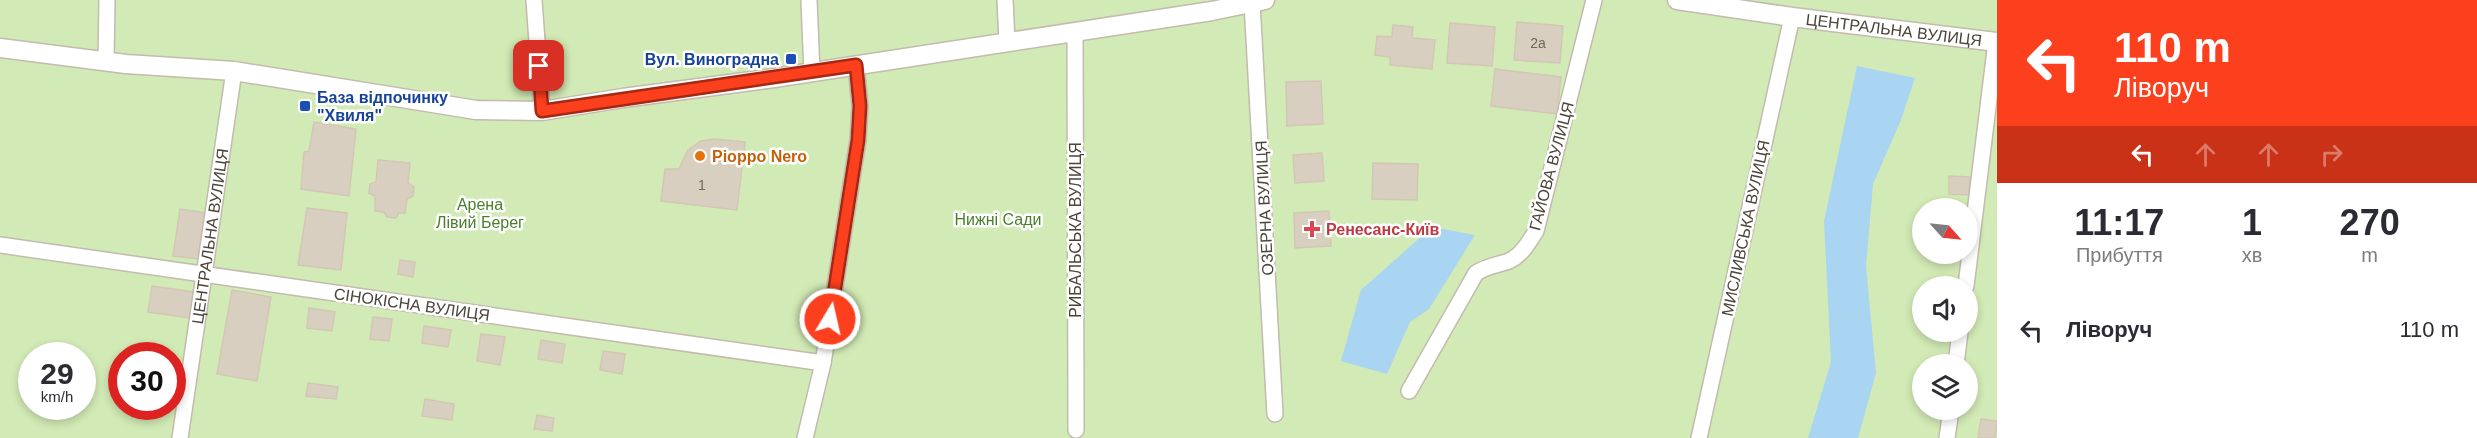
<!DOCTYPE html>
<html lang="uk">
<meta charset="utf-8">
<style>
body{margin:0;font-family:Arial,sans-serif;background:#f7f7f7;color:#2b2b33;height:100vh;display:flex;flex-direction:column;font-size:22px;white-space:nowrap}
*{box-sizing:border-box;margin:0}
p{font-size:20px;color:#7c7c81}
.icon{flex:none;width:33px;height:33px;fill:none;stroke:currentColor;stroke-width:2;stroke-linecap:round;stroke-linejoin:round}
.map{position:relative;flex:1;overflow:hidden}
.panel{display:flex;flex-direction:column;background:#fff;width:480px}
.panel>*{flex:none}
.top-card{background:#fc3f1d;color:#fff;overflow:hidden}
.needle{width:39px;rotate:117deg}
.buttons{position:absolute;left:1912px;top:198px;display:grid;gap:12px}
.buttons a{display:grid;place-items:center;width:66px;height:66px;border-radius:50%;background:#fff;box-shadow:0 3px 9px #0003;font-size:30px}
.speed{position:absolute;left:18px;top:342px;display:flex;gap:12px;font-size:30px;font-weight:700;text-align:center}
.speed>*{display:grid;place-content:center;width:78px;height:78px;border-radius:50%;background:#fff;box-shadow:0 3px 9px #0003;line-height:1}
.speed small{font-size:15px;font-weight:400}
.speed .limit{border:9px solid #d22;background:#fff;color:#111}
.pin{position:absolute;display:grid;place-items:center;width:51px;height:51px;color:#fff;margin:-26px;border-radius:12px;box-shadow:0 3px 9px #0006}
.me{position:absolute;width:66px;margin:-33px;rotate:9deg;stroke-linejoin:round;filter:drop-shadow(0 0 4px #0008)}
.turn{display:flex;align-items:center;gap:21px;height:126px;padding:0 18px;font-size:27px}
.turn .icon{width:78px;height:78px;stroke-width:2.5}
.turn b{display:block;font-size:42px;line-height:51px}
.lanes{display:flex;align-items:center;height:57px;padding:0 18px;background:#0003;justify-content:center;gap:30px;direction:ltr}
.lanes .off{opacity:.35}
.eta{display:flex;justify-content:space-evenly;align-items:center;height:102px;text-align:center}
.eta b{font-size:36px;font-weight:700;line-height:42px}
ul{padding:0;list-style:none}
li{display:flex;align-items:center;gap:18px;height:90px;padding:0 18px}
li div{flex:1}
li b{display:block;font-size:22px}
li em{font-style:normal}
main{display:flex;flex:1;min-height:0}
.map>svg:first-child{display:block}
</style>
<main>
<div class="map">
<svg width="1997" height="438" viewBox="0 0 1997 438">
<rect width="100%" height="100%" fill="#f6f3ec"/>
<path fill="#d2eab5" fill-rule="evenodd" d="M0,0h1997v438h-1997zM1923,208h45v46h-45zM1923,286h45v46h-45zM32,356h50v50h-50zM122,356h50v50h-50zM1923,364h45v46h-45z"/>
<path fill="#a9d4f2" d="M1857,66l58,12 -14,42 -28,64 -7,82 10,107 -18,65h-50l23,-76 -7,-141z
M1432,227l43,8 -46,74 -19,13 -23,52 -46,-13 20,-71z"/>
<path fill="#d8cfc1" stroke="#d3c7b4" stroke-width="1.5" d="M1517,22l46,4 -3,37 -46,-3z
M1450,23l45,4 -3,39 -45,-3z
M1393,25l20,2 -1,11 23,2 -3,29 -42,-4v-8l-15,-2 2,-19 15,1z
M1495,69l66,8 -4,37 -66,-8z
M1321,81l2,43 -36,2 -1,-44z
M314,122l42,7 -7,67 -48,-7 3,-37 5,-1z
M714,139l31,3 -8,68 -76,-9 4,-32h14l9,-19 13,-9z
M1322,153l2,28 -29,2 -2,-28z
M378,160l32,3 -2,20 6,4 -1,9 -6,3 -2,14h-6l-3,5 -9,-1 -3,-5 -9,-1v-15l-6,-3 1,-9 6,-2z
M1373,163l45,1 -1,36 -45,-1z
M1949,176l21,1 -1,18 -20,-1z
M307,208l40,5 -6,57 -43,-5z
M180,209l26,4 -7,46 -26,-3z
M1329,211l2,35 -36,2 -1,-35z
M400,260l15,2 -2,15 -15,-3z
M152,286l42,6 -4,26 -42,-6z
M232,290l39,7 -14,84 -40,-7z
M309,308l26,4 -3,19 -25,-3z
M373,317l19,2 -3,22 -19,-2z
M424,326l27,4 -3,17 -26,-4z
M481,334l24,3 -5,28 -23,-4z
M541,340l24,4 -3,19 -24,-4z
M603,351l22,3 -3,20 -22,-4z
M308,383l30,4 -2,12 -30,-3z
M425,399l29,5 -2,16 -30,-4z
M537,415l17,3 -2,13 -18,-2z
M1981,419l16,2 -2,17h-17z"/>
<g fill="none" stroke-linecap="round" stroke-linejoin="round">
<g stroke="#c2bbae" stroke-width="18">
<g id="minor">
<path d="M534,0l8,111"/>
<path d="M809,0l3,73"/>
<path d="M1005,0l2,42"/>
<path d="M1252,3l23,411"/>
<path d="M1075,31l1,399"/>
<path d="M106,62l1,-62"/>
<path d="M0,245l823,118"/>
<path d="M1966,286l30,-244"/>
<path d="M1956,364l4,-32"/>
<path d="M1409,391l67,-118c11,-7 22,-8 33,-12 13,-6 20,-19 27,-30l58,-231"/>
<path id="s1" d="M180,438l54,-367"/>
<path d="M805,438l18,-75 35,-223 2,-34 -4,-41"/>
<path d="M1699,438l93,-421"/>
<path d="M1947,438l4,-28"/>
</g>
</g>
<g stroke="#c2bbae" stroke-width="21">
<g id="tertiary">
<path id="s2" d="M1677,0l115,17 205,25"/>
<path d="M0,48l126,16 108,7 242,39 66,1 81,-13 151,-20 438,-67 53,-11"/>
</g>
</g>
<use href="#minor" stroke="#fff" stroke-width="15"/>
<use href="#tertiary" stroke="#fff" stroke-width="18"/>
</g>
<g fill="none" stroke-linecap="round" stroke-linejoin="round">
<g stroke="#a42913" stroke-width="15">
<path id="route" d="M539,66l3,45 314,-46 4,41 -2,34 -28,179"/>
</g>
<use href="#route" stroke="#fc3f1d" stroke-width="10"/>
</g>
<g fill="#1a4fb4" stroke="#fff" stroke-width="2">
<rect x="785" y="53" width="12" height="12" rx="3"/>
<rect x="299" y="100" width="12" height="12" rx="3"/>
</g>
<circle fill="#e8710a" stroke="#fff" stroke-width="2" cx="700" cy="156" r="6"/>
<path fill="#e0444e" stroke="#fff" stroke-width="2" d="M1309 220h6v6h6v6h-6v6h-6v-6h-6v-6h6z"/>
<g text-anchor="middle" stroke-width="5" stroke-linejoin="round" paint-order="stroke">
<g font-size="14" fill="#6e675b">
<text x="1538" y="48">2а</text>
<text x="702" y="190">1</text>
</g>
<g font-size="16" fill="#4b4439" stroke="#fff">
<text dy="6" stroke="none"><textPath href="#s2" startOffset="219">ЦЕНТРАЛЬНА ВУЛИЦЯ</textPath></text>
<text transform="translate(1551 166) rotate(-75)" y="6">ГАЙОВА ВУЛИЦЯ</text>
<text transform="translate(1264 208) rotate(-93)" y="6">ОЗЕРНА ВУЛИЦЯ</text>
<text transform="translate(1745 228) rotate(-78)" y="6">МИСЛИВСЬКА ВУЛИЦЯ</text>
<text transform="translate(1075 230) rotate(-90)" y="6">РИБАЛЬСЬКА ВУЛИЦЯ</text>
<text dy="6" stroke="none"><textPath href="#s1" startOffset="204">ЦЕНТРАЛЬНА ВУЛИЦЯ</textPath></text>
<text transform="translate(412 304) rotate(8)" y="6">СІНОКІСНА ВУЛИЦЯ</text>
</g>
<g font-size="16" font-weight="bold" fill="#164399" stroke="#fff" text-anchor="end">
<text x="779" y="65">Вул. Виноградна</text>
<text x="317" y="103" text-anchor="start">База відпочинку<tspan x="317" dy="18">"Хвиля"</tspan></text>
</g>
<g font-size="16" font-weight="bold" fill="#c56008" stroke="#fff" text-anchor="start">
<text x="712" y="162">Pioppo Nero</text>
</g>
<g font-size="16" fill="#4a7f2a" stroke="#fff">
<text x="480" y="210">Арена<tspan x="480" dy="18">Лівий Берег</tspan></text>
<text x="998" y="225">Нижні Сади</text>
</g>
<g font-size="16" font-weight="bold" fill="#be3a42" stroke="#fff" text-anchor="start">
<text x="1326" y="235">Ренесанс-Київ</text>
</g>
</g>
</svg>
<div class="buttons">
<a><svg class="needle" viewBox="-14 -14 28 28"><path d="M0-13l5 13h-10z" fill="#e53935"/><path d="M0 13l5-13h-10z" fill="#7c7c81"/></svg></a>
<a><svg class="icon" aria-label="sound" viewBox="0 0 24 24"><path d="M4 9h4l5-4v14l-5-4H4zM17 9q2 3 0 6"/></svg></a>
<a><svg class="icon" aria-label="layers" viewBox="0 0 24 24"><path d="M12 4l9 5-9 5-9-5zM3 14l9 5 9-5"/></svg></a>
</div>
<div class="speed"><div>29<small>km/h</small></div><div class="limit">30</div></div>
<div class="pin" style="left:539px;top:66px;background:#d93025"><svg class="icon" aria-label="arrive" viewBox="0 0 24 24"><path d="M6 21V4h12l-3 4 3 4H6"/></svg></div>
<svg class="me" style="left:830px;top:319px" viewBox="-20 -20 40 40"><circle r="17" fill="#fc3f1d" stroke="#fff" stroke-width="3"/><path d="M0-11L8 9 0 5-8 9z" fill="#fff"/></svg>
</div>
<section class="panel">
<div class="top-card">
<div class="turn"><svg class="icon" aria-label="left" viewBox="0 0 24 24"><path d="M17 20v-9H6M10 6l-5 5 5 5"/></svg><div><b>110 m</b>Ліворуч</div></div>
<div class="lanes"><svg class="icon" aria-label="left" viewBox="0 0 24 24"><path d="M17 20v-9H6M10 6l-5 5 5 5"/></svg><svg class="icon off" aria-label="ahead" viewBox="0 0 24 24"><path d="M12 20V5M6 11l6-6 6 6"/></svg><svg class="icon off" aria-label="ahead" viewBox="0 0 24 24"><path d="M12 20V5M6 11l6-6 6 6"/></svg><svg class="icon off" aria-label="right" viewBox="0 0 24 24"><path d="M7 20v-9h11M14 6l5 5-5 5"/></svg></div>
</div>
<div class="eta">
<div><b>11:17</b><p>Прибуття</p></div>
<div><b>1</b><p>хв</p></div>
<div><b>270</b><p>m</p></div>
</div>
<ul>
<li><svg class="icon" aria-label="left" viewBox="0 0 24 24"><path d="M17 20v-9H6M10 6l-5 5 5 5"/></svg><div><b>Ліворуч</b></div><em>110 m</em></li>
</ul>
</section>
</main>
